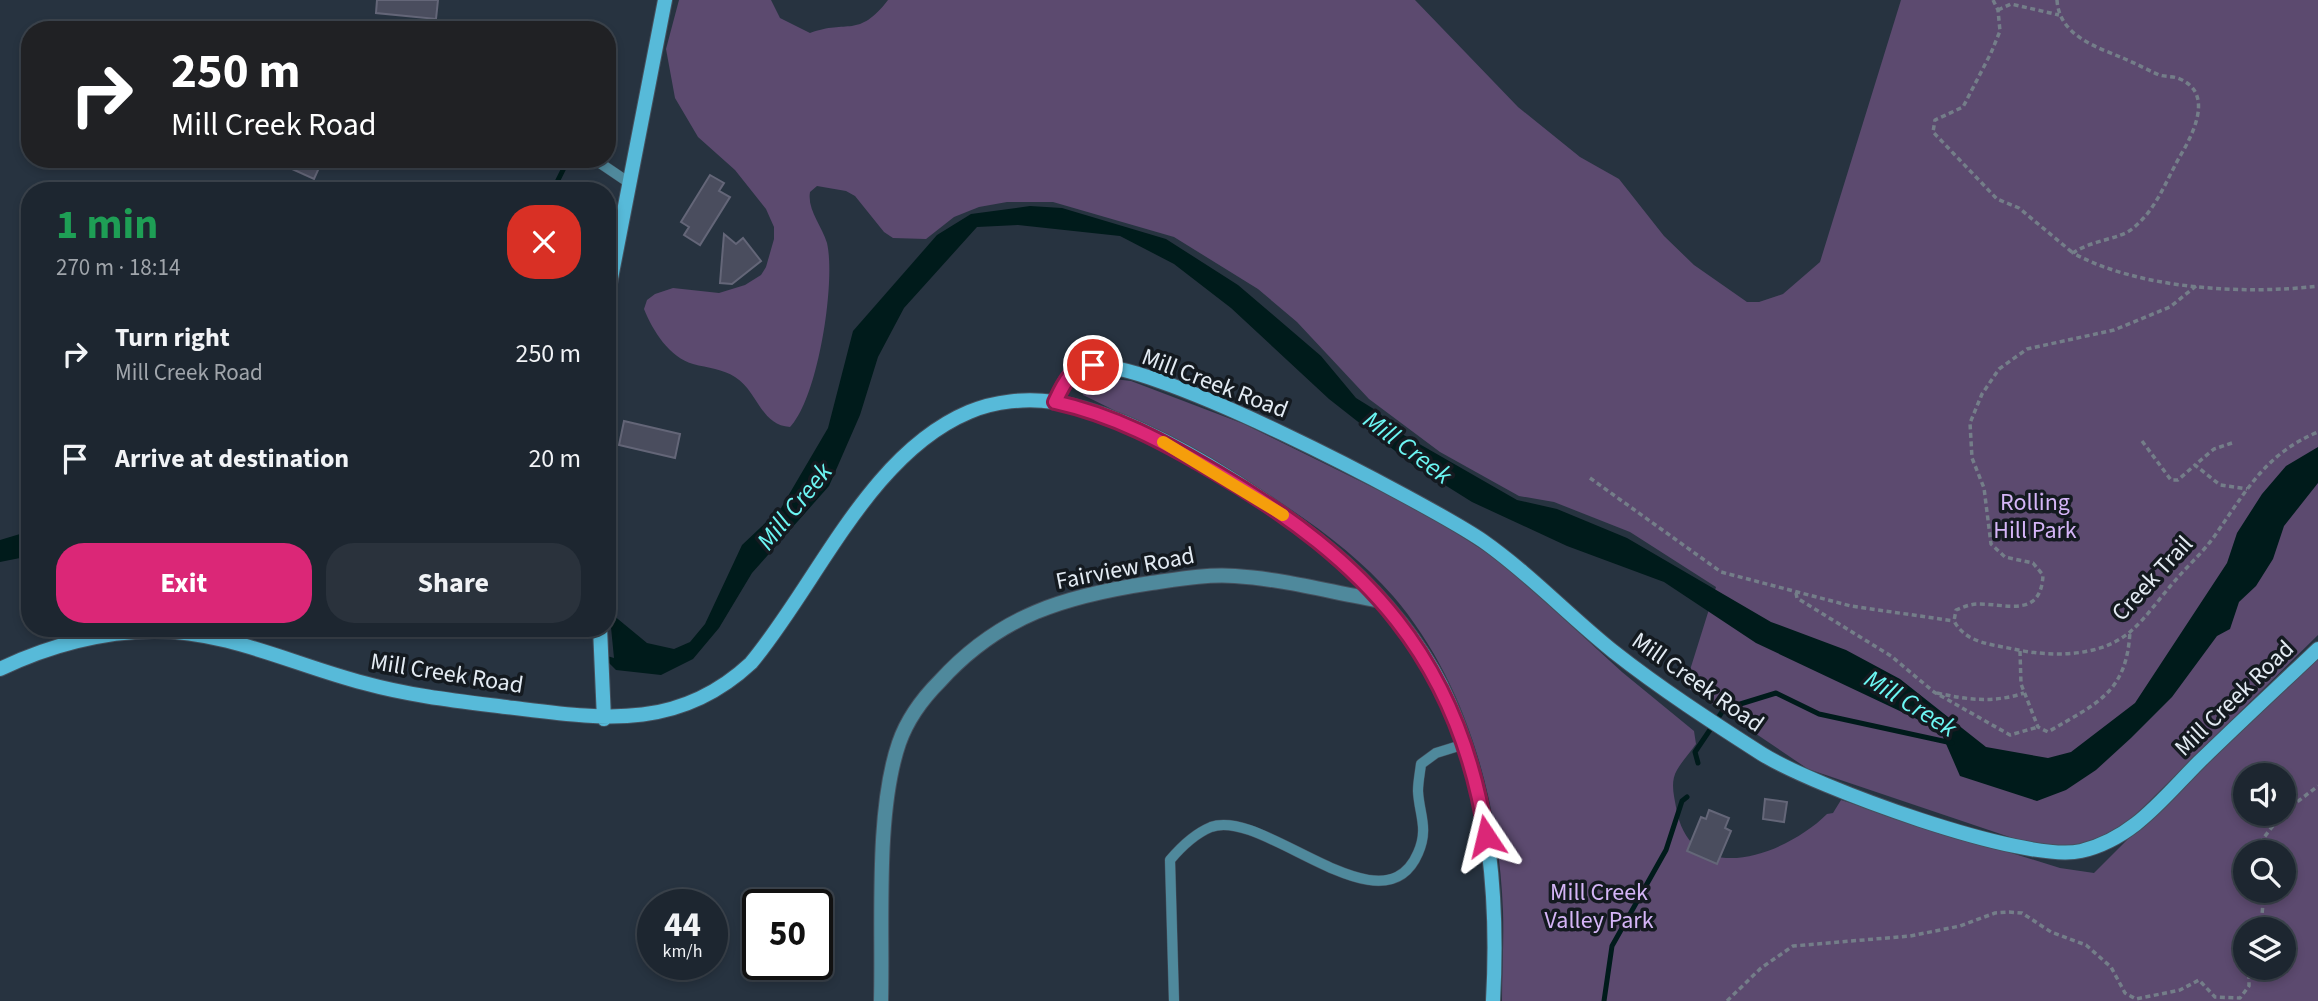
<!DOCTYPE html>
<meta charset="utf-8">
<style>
body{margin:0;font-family:"Source Sans 3",sans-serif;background:#2a323c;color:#f1f3f6;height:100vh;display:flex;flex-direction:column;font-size:26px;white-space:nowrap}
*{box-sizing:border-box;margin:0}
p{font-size:23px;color:#a0a5ab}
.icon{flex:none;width:38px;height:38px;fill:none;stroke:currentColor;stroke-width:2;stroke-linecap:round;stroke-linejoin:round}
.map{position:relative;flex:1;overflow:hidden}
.drawer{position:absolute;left:21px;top:182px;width:595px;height:455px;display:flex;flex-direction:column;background:#1d2630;border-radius:28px;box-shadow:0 4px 10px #0003,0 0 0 2px #3b434c}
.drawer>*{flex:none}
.hud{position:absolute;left:21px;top:21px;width:595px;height:147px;border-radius:28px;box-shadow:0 4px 10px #0003,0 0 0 2px #3b434c;background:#202124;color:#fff;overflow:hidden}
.tools{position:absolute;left:2233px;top:763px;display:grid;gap:14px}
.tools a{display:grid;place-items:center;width:63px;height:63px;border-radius:50%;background:#1d2630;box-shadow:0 4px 10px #0003,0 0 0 2px #3b434c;font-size:35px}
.speed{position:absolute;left:637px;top:889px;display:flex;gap:14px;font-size:35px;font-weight:700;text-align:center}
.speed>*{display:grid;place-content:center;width:91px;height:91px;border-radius:50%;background:#1d2630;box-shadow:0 4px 10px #0003,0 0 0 2px #3b434c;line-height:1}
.speed small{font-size:18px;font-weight:400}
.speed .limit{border:4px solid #111;border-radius:10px;background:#fff;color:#111}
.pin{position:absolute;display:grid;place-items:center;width:60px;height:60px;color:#fff;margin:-30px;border:4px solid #fff;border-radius:50%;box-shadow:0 2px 7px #0007}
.me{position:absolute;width:77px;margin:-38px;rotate:350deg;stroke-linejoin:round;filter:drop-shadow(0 0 5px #0008)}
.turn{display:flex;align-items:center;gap:24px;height:147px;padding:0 35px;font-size:32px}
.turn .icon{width:91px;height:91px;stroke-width:2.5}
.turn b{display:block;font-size:49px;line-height:60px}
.round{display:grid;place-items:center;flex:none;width:74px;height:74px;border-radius:28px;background:#2a323c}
.summary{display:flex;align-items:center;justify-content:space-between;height:119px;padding:0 35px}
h1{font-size:42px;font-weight:700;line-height:52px;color:#1e9e55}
.button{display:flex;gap:14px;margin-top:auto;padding:14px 35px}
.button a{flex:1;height:80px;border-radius:28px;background:#db2777;color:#fff;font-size:28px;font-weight:700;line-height:80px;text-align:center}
.button a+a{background:#2a323c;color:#f1f3f6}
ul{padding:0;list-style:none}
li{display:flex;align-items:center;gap:21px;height:105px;padding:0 35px}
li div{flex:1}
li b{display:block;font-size:26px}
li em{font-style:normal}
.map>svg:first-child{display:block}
</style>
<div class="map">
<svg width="2318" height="1001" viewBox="0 0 2318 1001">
<rect width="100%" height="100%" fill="#273340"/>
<path fill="#5c4a6f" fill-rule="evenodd" d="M679,0h92l9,18 30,15c38,-14 48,6 78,-33h527l103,107 62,50 39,22 45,57 30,29 53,37h12l24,-8 37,-32 81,-262h417v635l-209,206 -52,12 -249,-84 -123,-83 31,-99 -86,-55 -76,-30 -35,-6 -79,-44 -71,-53 -72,-77 -39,-33 -84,-52 -121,-35h-46l-28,5 -25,10 -28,22 -33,-1 -9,-6 -29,-36 -9,-5 -29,-5 -7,6c-3,18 12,34 17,51 9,39 -9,155 -37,184 -30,-2 -32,-36 -55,-50 -12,-8 -27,-9 -42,-13 -24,-7 -40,-33 -49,-55l3,-9 8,-6 18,-6 46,5 26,-8 16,-10 5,-8 8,-28v-12l-8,-18 -31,-39 -37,-33 -23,-39 -9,-49z
M1088,376l43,5 113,43 181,89 78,50 119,109 72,59 2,13c-6,9 -14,17 -19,26 -7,12 -3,25 -1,37 14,85 111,47 151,7l6,-1 8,-13 219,68 34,5 224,-224v352h-816c0,-30 2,-60 1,-90 -4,-110 -37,-230 -110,-315 -74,-85 -210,-152 -310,-201zM2245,775h39v39h-39zM2245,852h39v39h-39zM2245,929h39v39h-39z"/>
<path fill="#001b1b" d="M1030,206l32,2 104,31 72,46 83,71 35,42 21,13 25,23 115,66 40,9 70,29 144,84 75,28 54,29 86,68 62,11 23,-6 64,-49 92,-140 10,-30 25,-39 24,-28 32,-19v36l-34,43 -11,33 -17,27 -17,16 -9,27 -13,7 -45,61 -41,41 -35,32 -30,20 -29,11 -77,-25 -20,-46 -184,-87 -92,-61 -97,-36 -95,-44 -59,-37 -84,-66 -98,-91 -57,-44 -54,-28 -102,-11 -41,2 -73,81 -26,49 -18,58 -31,71 -77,87 -33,55 -26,31 -32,16 -45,-5 -42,-42h33v-18l40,33 27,6 16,-7 15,-18 37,-79 39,-37 47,-80 25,-97 84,-96 34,-21z
M30,531v25l-30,6v-22z"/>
<path fill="#273340" d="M607,606l2,1 5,51 -20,-6 -10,-10 -1,-14h24z"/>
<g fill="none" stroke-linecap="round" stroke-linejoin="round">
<path stroke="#001b1b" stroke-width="5" d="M556,191v-7l10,-20
M1698,763l-3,-11 29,-43 52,-16 43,21 133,29
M1604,1001l8,-55 54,-96 16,-49 5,-4"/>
</g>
<path fill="#4a4d5e" stroke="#646678" stroke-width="2" d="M377,0h61l-2,19 -60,-6z
M270,159h53l-9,20z
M710,175l14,8 -5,8 11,6 -30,48 -16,-10 5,-8 -8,-5z
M724,234l12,10 7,-6 18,23 -29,23 -12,-1z
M624,421l56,13 -5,24 -56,-13z
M1765,799l22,3 -3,20 -21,-3z
M1709,810l20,8 -4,10 6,3 -14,33 -30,-13 14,-34 5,2z"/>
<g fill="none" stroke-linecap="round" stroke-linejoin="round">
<g stroke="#45505d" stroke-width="11">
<path id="lane" d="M594,159l34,23
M1174,1001l-4,-141c11,-13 24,-26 41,-33 52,-20 172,108 207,26 11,-25 1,-39 0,-62 0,-9 2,-18 3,-27l15,-11 29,-9"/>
</g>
<g stroke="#45505d" stroke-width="16">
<path id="street" d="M881,1001c2,-76 -6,-188 18,-258 8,-23 24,-45 41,-62 60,-66 125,-85 211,-98 28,-4 56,-9 84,-7 49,3 99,17 147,25"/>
</g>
<g stroke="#45505d" stroke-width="16">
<path id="secondary" d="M607,299l58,-299
M1055,402c6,-13 12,-30 26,-35 52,-20 349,138 402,174 47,33 86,75 131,111 47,37 98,70 148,102 53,33 262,110 319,97 52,-12 82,-53 118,-89 39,-38 79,-75 119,-113
M600,628l4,91
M0,669c48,-23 100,-37 154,-38 74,0 140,34 210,52 47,13 94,18 142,24 92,11 170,26 245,-44 66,-79 118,-209 218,-251 26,-11 57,-14 85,-10 90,13 224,101 291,161 37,34 73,77 96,122 48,97 58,209 52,316"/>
</g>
<path stroke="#747e89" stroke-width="3.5" stroke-dasharray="5 3.5" stroke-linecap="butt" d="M1993,0l5,10 2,21 -9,22 -28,54 -28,13 -2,12 64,67 22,9 54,45
M2057,0c2,36 40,47 68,59 12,5 23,11 34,16 7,2 15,1 21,4 35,15 12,57 -1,79 -14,25 -23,52 -47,71 -12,10 -40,11 -59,24 65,36 172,42 245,33
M1998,10l13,-6 48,11
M2196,286l-26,21 -56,23 -87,19 -28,20 -17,25 -12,29 2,35 12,30 7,56 14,13 28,6 10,12c-2,43 -35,29 -65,29 -8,0 -15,3 -22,6l-2,11c12,22 36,23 59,28 38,8 87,9 118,-18 15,-13 28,-32 42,-48 15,-18 32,-32 45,-52 30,-43 49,-78 100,-99
M2142,441l29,39h7l17,-15
M2232,443l-18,6 -19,16 25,20 27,4
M1590,478l131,94 130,34 103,15
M1796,593l1,5 94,58 43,36 76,43 28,-8
M2020,651l1,33 17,43 10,5c49,-29 79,-39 82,-101
M1937,693c31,7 57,10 87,0
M2284,812l34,-26
M2259,852l3,-12 20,-26
M2257,929l5,-14 2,-24
M1727,1001l34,-33 32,-22 117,-10 50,-10 35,-13 14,-1 13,1 29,19 35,13 25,22 14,26 11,6 44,-9 19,-10 16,17 25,1 9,-12v-18"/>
<use href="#lane" stroke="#4f899c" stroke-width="10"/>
<use href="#street" stroke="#4f899c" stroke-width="14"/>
<use href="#secondary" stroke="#57bad9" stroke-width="14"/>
</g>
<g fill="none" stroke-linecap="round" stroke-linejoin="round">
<g stroke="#8e194d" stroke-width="18">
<path id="route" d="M1093,365c-22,1 -30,20 -38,37 59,13 109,40 160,70 151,88 244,187 271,364"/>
</g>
<use href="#route" stroke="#db2777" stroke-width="12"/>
<path stroke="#f59e0b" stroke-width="12" d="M1163,442l120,73"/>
</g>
<g text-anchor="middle" stroke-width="7" stroke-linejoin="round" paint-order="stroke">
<g font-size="24" fill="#e3ebf3" stroke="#141a20">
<text transform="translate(1215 383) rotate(21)" y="8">Mill Creek Road</text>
<text transform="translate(1125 568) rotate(-11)" y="8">Fairview Road</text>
<text transform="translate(2152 578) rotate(-47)" y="8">Creek Trail</text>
<text transform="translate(447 673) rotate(9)" y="8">Mill Creek Road</text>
<text transform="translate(1698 682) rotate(35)" y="8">Mill Creek Road</text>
<text transform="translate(2234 698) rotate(-44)" y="8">Mill Creek Road</text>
</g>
<g font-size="24" fill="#d5b5f7" stroke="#141a20">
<text x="2035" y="510">Rolling<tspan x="2035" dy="28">Hill Park</tspan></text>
<text x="1599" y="900">Mill Creek<tspan x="1599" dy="28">Valley Park</tspan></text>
</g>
<g font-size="26" font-style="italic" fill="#6cf6f3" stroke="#141a20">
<text transform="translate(1408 447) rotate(37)" y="9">Mill Creek</text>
<text transform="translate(794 506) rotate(-51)" y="9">Mill Creek</text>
<text transform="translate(1911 703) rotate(32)" y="9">Mill Creek</text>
</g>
</g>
</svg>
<div class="tools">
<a><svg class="icon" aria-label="sound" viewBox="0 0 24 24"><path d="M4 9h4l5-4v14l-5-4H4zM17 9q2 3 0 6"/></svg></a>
<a><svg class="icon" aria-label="search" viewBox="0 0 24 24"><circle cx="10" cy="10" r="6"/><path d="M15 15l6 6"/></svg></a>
<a><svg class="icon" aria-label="layers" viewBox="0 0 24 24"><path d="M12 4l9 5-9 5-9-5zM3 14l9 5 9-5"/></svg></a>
</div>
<div class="speed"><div>44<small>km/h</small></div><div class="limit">50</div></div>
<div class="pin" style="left:1093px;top:365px;background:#d93025"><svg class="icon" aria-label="arrive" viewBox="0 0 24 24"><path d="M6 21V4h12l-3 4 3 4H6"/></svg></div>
<svg class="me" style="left:1486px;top:836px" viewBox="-20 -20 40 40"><path d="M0-17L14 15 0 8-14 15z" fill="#db2777" stroke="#fff" stroke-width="4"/></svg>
<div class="hud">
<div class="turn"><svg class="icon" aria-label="right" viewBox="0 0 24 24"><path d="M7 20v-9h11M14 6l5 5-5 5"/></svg><div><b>250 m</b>Mill Creek Road</div></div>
</div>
<section class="drawer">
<div class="summary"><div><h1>1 min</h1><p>270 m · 18:14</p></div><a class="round" style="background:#d93025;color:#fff"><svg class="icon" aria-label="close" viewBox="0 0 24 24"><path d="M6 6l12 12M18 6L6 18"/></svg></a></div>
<ul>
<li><svg class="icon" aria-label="right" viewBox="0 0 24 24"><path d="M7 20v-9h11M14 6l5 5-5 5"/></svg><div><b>Turn right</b><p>Mill Creek Road</p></div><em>250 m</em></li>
<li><svg class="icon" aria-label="arrive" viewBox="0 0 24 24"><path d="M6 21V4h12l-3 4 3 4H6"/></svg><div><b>Arrive at destination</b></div><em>20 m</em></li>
</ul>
<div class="button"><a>Exit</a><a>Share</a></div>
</section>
</div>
